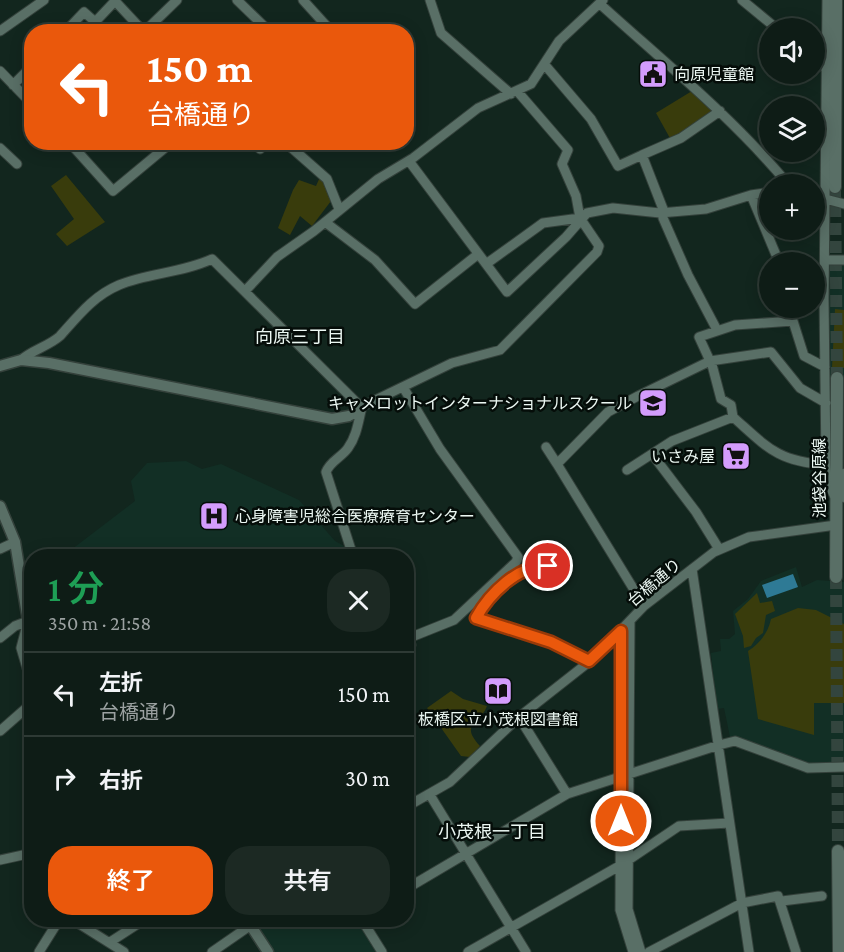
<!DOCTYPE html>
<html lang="ja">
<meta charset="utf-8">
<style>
body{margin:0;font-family:"Crimson Pro","Noto Sans JP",serif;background:#1c2923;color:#f1f3f6;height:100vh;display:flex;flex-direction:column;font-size:22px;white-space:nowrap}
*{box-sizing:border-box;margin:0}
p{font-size:20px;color:#9ba1a1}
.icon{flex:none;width:33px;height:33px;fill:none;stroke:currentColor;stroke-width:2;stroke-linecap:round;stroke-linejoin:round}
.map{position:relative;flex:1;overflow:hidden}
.details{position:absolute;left:24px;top:549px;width:390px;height:378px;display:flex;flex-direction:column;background:#0e1c16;border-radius:24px;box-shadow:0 3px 15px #0003,0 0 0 2px #2e3a35}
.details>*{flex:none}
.banner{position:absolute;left:24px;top:24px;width:390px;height:126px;border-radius:24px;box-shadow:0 3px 15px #0003,0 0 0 2px #2e3a35;background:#ea580c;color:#fff;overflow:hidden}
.controls{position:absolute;left:759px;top:18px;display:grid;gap:12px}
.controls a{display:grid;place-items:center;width:66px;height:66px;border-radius:50%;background:#0e1c16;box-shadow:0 3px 15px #0003,0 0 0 2px #2e3a35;font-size:30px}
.pin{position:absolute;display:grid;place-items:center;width:51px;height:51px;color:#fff;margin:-26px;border:3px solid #fff;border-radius:50%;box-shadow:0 2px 6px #0007}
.me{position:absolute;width:66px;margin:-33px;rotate:0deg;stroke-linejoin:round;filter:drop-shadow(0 0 4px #0008)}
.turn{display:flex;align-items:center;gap:21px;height:126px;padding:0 24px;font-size:27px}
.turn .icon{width:78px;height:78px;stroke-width:2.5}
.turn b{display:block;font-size:42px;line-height:51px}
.round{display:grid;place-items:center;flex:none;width:63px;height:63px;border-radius:24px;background:#1c2923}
.overview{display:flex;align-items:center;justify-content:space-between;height:102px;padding:0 24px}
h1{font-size:36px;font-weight:600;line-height:45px;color:#1e9e55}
.button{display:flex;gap:12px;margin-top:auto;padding:12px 24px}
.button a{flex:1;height:69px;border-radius:24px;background:#ea580c;color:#fff;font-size:24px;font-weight:600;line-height:69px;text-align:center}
.button a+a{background:#1c2923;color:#f1f3f6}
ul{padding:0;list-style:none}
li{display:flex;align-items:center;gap:18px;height:84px;padding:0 24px;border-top:2px solid #2e3a35}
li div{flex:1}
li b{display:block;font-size:22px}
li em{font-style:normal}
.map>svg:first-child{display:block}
</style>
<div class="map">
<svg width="844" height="952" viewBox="0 0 844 952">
<rect width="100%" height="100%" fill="#12261e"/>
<path fill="#122f25" d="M830,265h14v114h-16v-112z
M186,461l16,8 19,-5 78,36 36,41 9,5 5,10h-286l72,-55 -4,-20 16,-18z
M796,567l6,20 15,-7 27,2v181l-37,2 -77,-28 -6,-29 -7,1 -6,-56 10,-2 -1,-12h9l6,-5 -2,-23 15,-12 13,-18z
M253,920h106l20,32h-106z"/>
<path fill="#393c0c" d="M692,91l20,18v4l-41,27 -15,-27z
M66,175l39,47 -38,24 -11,-12 18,-15 -23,-33z
M320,177l5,5 6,19 -19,25 -12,-10 -10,19 -12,-7 15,-38 6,-10 17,6z
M835,309l9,1v58h-12z
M757,593l3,10 12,-2 3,10 -9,4 -3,18 -7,5 -5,8 -7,2 -1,-12 -8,-22z
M798,608l18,2 28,14v79h-30v32l-56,-16 -10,-68c12,-8 20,-18 23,-32z
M451,691l12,8 24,7c-7,19 -28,17 -7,40l-10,11 -9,-1 -34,-48z"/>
<path fill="#2e7a95" d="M793,574l5,13 -31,11 -5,-13z"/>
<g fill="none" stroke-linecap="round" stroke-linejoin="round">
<path stroke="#33453e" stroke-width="12" stroke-dasharray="12 6" stroke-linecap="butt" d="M835,187l2,191
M836,577l2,274"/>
<g stroke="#34413b" stroke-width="11">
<path id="minor" d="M237,0l33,32
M303,0l29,32
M430,0l11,33 70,61
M742,0l34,28
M827,0l-3,299 2,166 1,15 7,15
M115,1l29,31 33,-32
M600,4c64,58 132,113 188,180
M0,31l44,-31
M65,32l19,-20 9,8h4l19,-20
M545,65l46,54 27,47 24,-11 21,54v9l25,57 29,55
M814,66h14
M0,71l32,33
M13,85l19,-19
M69,142l44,49 59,-49
M254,142l6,7 4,-7
M285,142l42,37 12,30
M0,148l17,16
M642,155l39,-17 39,-27
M409,161l98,131 59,-55 21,-24 26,-5 47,5 46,-4 45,-14 19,-3
M751,195l28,67
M814,196l30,8
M325,222l50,38 40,44 62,-49
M825,260h19
M486,264l57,-41 37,-5
M246,290l31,-33 37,-26 64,-52 35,-21 65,-50 53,-24 28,-43 44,-41
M791,308l2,13
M21,360c11,-10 28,-14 39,-24 18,-20 33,-40 59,-51 29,-12 63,-12 93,-26l149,148
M710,361l-11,-24 36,-12 58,-4 11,35 21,11
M711,361l10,38 10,6 2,12
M403,387l37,62 78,108 -2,5 -62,58 -40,16 -8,-10
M349,416l12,-5v-4l91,-44 48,-13 97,-98 2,-6 -19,-28 -4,-22 -14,-32 6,-14 -50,-58
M546,447l11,17
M652,454l44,58 23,37
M627,470l45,-29 61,-24c35,31 44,44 93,48
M0,549l15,-7
M353,556l-27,-84c4,-11 16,-15 22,-24 8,-11 10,-24 13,-37
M548,566c-29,-2 -59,28 -72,52l75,24 38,19
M692,569l57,383
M644,606l-87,-142 51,-52 30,-16 72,-35 61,-9 29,36 26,15
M28,621l-7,27 11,37
M630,622l-2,287 13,43
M621,631l-1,279 13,42
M0,638l15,-12 13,-5
M406,648l5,-3
M519,717l48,77
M0,731l32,-28
M430,795l96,157
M406,807l44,-25 69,-65 75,-59 50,-52 70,-54 35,-15 87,-12
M0,860l32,-7
M406,889l161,-95 152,-49 16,-4 73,27 36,-1
M782,901l40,-5
M73,920l51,32
M362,920l20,32
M110,942l34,-22
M39,952l20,-32
M212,952l39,-27
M468,952l153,-87 58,-39 50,-3
M649,952l93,-49 36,-7 18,56"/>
</g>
<g stroke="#34413b" stroke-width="13">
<path id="tertiary" d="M0,366l21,-6 28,3 283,56 17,-3
M0,506l15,36 13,79 4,6
M247,920l21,32"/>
</g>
<g stroke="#34413b" stroke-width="14">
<path id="secondary" d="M835,187l1,-187
M844,475v21
M836,577l1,-199
M838,851l1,101"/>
</g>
<use href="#minor" stroke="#596f66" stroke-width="9"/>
<use href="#tertiary" stroke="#596f66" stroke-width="10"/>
<use href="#secondary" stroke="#596f66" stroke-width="12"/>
</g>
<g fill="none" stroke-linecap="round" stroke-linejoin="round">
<g stroke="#983908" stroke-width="15">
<path id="route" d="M548,566c-29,-2 -59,28 -72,52l75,24 38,19 32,-30v190"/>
</g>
<use href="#route" stroke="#ea580c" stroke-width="10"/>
</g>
<defs>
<g id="civic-square" transform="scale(1.5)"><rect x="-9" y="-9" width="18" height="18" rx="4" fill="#d39cfc" stroke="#050d09"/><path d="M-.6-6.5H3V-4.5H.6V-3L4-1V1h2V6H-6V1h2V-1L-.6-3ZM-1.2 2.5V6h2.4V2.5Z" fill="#111"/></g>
<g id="school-square" transform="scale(1.5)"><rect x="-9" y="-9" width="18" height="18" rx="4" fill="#d39cfc" stroke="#050d09"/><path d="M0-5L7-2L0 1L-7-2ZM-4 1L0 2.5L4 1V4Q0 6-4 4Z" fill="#111"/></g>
<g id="supermarket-square" transform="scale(1.5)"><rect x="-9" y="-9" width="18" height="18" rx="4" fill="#d39cfc" stroke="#050d09"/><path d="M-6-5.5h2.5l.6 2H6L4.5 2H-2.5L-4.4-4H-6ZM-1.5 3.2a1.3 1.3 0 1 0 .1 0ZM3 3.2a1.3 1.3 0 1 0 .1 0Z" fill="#111"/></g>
<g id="hospital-square" transform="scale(1.5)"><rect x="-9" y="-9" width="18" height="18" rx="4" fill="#d39cfc" stroke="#050d09"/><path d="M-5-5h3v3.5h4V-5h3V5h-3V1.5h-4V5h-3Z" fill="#111"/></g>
<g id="library-square" transform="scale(1.5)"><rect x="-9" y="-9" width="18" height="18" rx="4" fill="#d39cfc" stroke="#050d09"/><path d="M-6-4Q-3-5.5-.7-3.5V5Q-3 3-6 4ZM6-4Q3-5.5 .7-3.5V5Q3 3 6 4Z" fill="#111"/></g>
</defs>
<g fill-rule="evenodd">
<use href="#civic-square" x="653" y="74"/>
<use href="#school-square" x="653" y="403"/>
<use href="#supermarket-square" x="736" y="456"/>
<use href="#hospital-square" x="214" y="516"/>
<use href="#library-square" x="498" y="691"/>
</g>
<g text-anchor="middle" stroke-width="5" stroke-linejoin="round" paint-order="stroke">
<g font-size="16" fill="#ebf7f2" stroke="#050d09" text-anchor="start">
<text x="674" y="80">向原児童館</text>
<text x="632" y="409" text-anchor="end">キャメロットインターナショナルスクール</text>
<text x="715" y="462" text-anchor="end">いさみ屋</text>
<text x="235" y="522">心身障害児総合医療療育センター</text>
<text x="498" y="725" text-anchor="middle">板橋区立小茂根図書館</text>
</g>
<g font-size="16" fill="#ebf7f2" stroke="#050d09">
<text transform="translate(819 478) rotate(-90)" y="6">池袋谷原線</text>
<text transform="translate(654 582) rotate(-40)" y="6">台橋通り</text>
</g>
<g font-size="18" fill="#ebf7f2" stroke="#050d09">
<text x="300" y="343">向原三丁目</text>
<text x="492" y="838">小茂根一丁目</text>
</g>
</g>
</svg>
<div class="controls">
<a><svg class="icon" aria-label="sound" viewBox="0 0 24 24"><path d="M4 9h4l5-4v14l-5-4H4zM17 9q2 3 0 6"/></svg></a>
<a><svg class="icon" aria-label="layers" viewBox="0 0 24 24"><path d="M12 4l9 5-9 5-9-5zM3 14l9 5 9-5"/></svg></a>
<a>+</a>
<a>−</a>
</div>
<div class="pin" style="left:548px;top:566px;background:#d93025"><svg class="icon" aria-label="arrive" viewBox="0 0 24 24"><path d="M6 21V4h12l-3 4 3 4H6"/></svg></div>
<svg class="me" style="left:621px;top:821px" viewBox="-20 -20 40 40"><circle r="17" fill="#ea580c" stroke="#fff" stroke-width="3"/><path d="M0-11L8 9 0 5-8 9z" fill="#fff"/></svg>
<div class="banner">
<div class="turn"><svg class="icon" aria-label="left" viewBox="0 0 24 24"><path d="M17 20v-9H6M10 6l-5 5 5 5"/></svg><div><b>150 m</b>台橋通り</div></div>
</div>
<section class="details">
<div class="overview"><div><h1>1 分</h1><p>350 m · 21:58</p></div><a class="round"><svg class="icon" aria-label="close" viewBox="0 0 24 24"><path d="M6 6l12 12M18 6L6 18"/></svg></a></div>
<ul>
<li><svg class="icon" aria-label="left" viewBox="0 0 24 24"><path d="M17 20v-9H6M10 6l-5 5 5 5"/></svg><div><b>左折</b><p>台橋通り</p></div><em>150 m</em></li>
<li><svg class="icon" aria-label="right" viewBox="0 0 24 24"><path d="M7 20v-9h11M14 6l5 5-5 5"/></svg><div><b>右折</b></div><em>30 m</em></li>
</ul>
<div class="button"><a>終了</a><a>共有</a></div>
</section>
</div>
